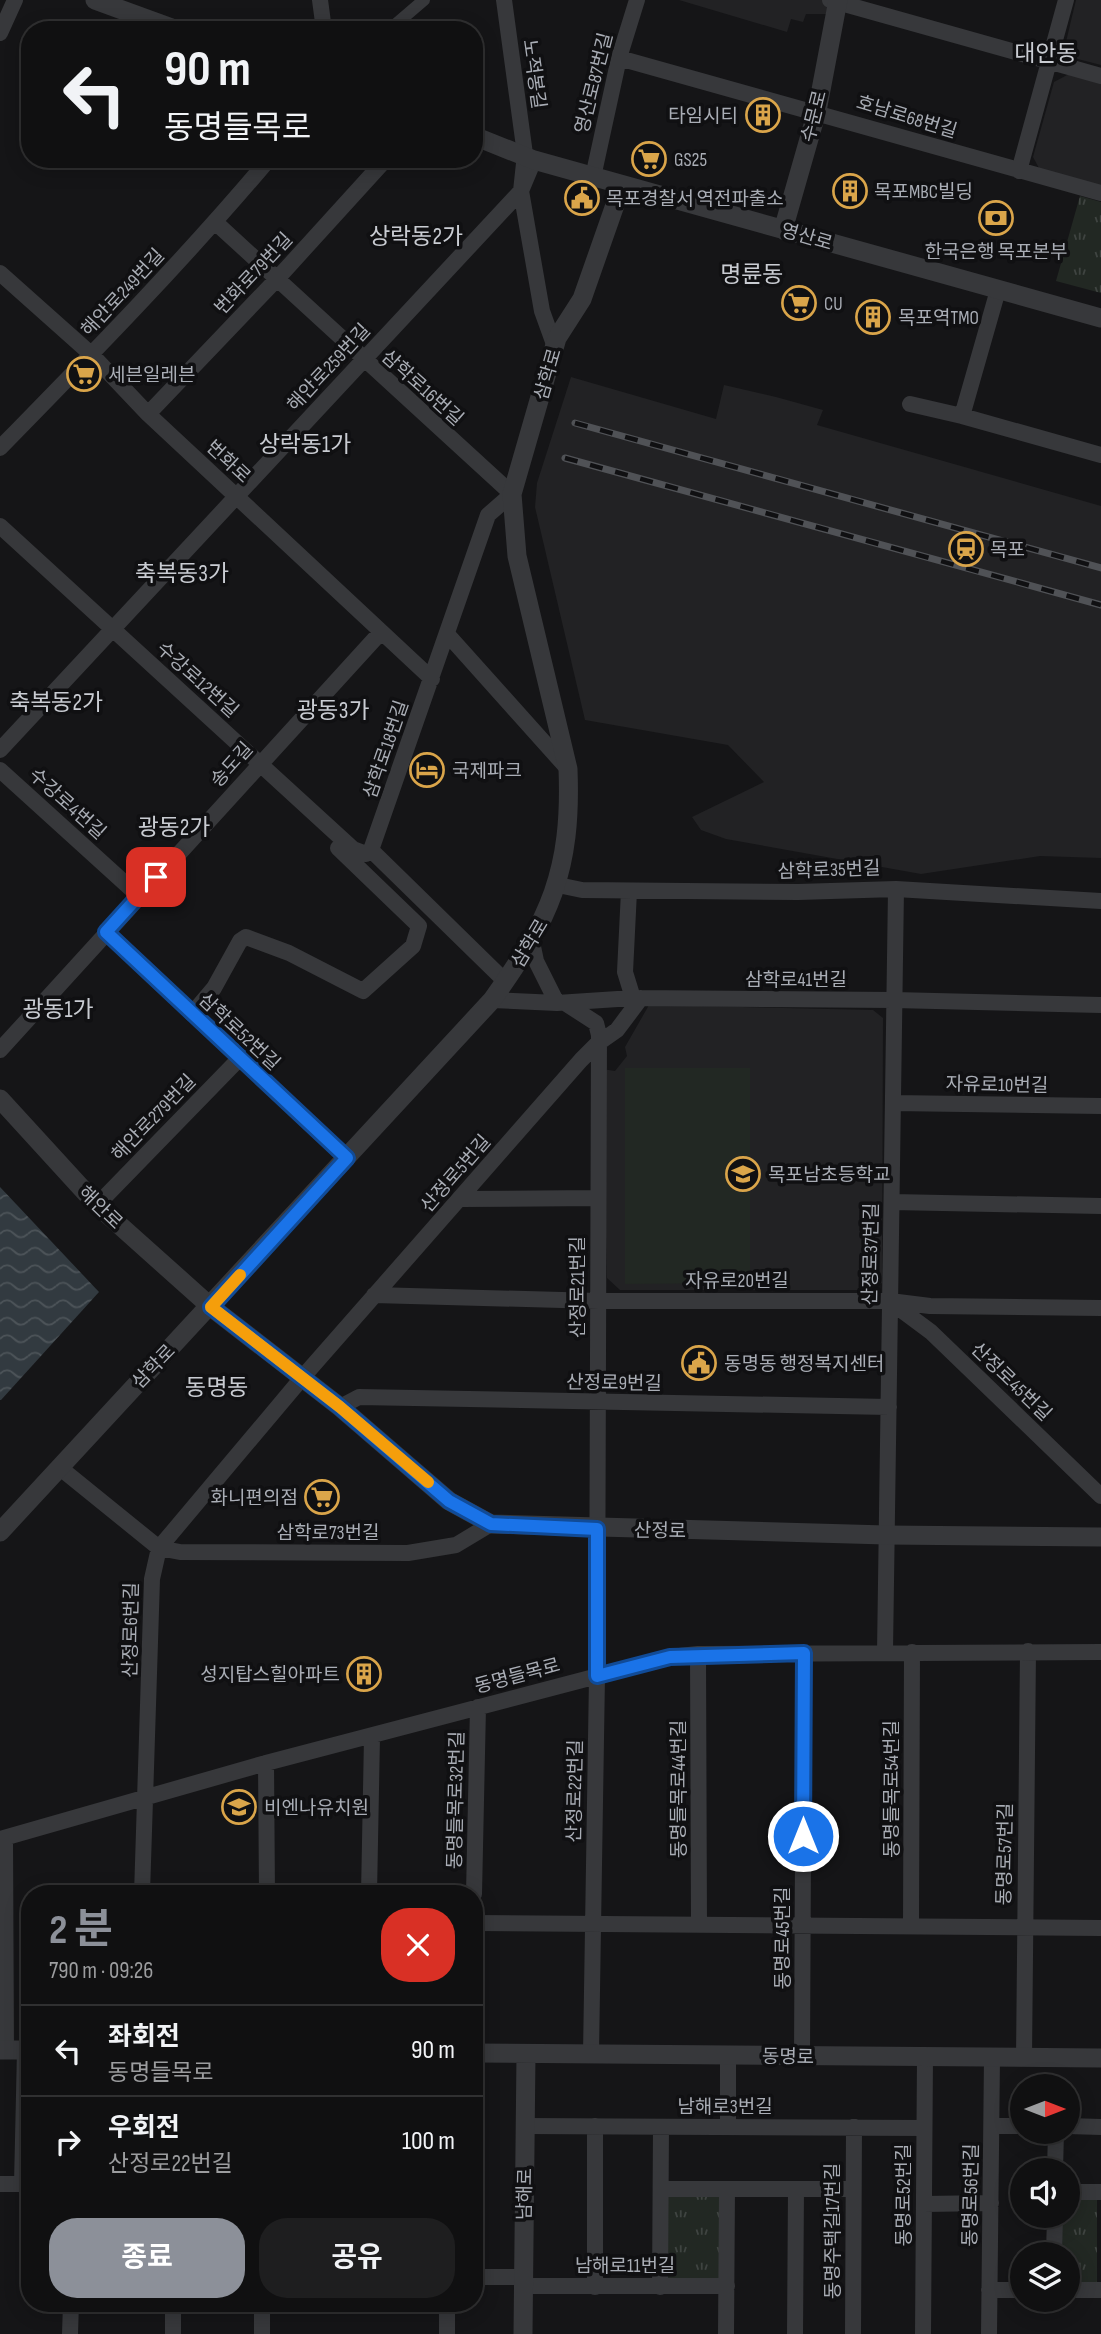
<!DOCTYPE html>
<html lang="ko">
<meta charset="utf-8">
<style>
body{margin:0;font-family:"Sofia Sans Condensed","Noto Sans KR",sans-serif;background:#1e1e1f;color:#f1f3f6;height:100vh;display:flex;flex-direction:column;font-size:26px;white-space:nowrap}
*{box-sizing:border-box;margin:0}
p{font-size:23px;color:#9c9d9f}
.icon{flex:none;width:38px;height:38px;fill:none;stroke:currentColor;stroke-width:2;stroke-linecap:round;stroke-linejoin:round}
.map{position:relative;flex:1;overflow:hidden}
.drawer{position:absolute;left:21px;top:1885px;width:462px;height:427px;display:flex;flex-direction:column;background:#101011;border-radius:28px;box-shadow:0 4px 18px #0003,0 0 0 2px #303031}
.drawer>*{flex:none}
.guide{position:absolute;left:21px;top:21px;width:462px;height:147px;border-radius:28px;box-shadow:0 4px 18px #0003,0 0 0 2px #303031;background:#101011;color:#f1f3f6;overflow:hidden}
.needle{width:46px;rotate:90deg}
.tools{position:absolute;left:1010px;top:2074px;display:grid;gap:14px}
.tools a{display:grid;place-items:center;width:70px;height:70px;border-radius:50%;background:#101011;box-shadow:0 4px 18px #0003,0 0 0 2px #303031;font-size:35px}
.pin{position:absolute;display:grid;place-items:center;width:60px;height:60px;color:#fff;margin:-30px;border-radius:14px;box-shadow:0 4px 10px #0006}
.me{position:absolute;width:77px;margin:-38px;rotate:0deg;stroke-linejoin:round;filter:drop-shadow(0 0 5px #0008)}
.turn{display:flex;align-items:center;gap:24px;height:147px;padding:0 28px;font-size:32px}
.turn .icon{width:91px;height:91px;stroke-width:2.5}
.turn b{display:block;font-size:49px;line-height:60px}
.round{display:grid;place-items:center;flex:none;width:74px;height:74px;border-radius:28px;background:#1e1e1f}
.summary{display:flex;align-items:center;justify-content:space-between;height:119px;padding:0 28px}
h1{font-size:42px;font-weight:700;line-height:52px;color:#8c9099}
.button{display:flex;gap:14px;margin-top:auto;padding:14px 28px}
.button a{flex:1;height:80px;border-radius:28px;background:#8c9099;color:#fff;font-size:28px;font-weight:700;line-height:80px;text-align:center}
.button a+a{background:#1e1e1f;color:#f1f3f6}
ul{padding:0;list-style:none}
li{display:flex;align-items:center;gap:21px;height:91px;padding:0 28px;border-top:2px solid #303031}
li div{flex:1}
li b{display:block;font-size:26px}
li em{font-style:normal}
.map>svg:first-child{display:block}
</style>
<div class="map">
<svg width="1101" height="2334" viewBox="0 0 1101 2334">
<defs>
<pattern id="grass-tufts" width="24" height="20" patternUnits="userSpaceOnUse" patternTransform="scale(1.75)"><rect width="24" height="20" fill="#222823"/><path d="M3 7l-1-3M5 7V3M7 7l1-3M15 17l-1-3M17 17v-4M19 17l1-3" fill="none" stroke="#3f4441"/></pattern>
<pattern id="water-waves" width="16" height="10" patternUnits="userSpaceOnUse" patternTransform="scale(1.75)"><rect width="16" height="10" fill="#323a40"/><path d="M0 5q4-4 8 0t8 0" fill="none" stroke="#4d5459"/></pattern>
</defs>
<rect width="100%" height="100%" fill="#151517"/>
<path fill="#222224" d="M679,0h152l-5,14h-20l-3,8 -12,-3 -4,13z
M1076,0h25v65l-31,-8 -5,-11z
M1069,74l32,9v103l-61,-16 -7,-13 21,-75z
M571,377l145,42 8,-34 52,12 47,13 -6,15 284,81v352l-61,-2 -119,18 -195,-35 -25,-9 -9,-13 72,-35 -36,-37 -143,-25 -50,-213 2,-24z
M649,1005l224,5 10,8 -1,265 -11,7h-251l-13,-12 -5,-209 13,2 12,-15 -2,-9z"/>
<path fill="url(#grass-tufts)" d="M1080,196l21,6v91l-45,-12z
M665,2193h57v90h-57z
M1068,2196h29v89h-29v-31h-9v-38h9z"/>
<path fill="#222823" d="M625,1068h125v215l-125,1z"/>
<path fill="url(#water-waves)" d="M0,1187l99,105 -98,108h-1z"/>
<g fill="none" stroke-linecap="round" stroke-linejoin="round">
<path stroke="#37383b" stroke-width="12" d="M389,30l35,-30"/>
<path stroke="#37383b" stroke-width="16" d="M320,0l4,30
M504,0l21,154 -4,37 21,120 13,36
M830,0l271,76
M0,33l15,-33
M619,58l482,135
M1019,171l47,-171
M593,177l26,-119 18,-58
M215,222l297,272 -24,21 -117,335
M0,273l92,82 56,59 284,265
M998,290l-36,126 139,39
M910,404l52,12
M148,414l128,-134 110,-121
M0,448c92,-94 184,-188 269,-289
M0,526l353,323 13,5 5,-4
M448,635l120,134
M0,750l521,-559 13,-31
M0,770l139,126
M371,850l134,131
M558,885l24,5 216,2 98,-3 205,12
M629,891l-4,81 8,26
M106,932l241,226
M532,942l4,19 21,42
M492,1000l65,3 76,-5 261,2 207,5
M565,1003l31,20 3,12 -2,641 -6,378
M192,1014l22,-26 26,-47 6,-4 43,16 74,38 50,-45 6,-20 -81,-78
M0,1050l381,-418
M893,1103l208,3
M461,1199l136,-1
M892,1202l209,4
M97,1205l142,-146
M374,1295l224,6h292l40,5 171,2
M892,1303l39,29 170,164
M340,1407l19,-10 530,10
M59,1467l100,81 21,4 228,1 48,-8 35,-21
M885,1652l11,-763
M698,1654l1,271
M266,1763l1,131
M5,1838l1,212
M0,1839l266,-76 404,-106 28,-3 403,-2
M142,1894l10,-315 7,-31 143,-170 279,-318 16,-16 20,-14 24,-32
M369,1894l3,-157
M474,1894l4,-187
M474,1923l627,5
M911,1926l1,-274
M728,2055v72
M802,2056l2,-403
M1024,2058l4,-407
M525,2126l399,2
M595,2126v161
M992,2126h30
M1068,2126l33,1
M1055,2170l1,-38
M0,2184h30
M22,2184l3,-134
M661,2189h192
M1068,2192h33
M924,2204l67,-1
M1054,2254l1,-38
M474,2277h49
M524,2286h203
M660,2287l1,-160
M989,2290h33
M1068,2290h33
M70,2334l1,-31
M173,2334v-31
M262,2334v-31
M447,2334v-31
M726,2334l1,-145
M795,2334l1,-145
M853,2334l1,-207
M923,2334l2,-277
M989,2334l3,-277"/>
<path stroke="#37383b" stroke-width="19" d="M95,0l82,30
M474,136l60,24 567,158
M783,230l34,-119 21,-111
M0,1099l97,106 114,102 129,100 109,94 42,23 395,11 215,2
M0,1532l492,-532c58,-81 80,-129 76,-231l-51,-213 -5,-62 45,-156 25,-39 40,-114
M0,2050h30
M474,2053l627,5
M523,2334l3,-280"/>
<g stroke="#505256" stroke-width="7">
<path id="rail" d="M575,423l526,145
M565,458l536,147"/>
</g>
<use href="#rail" stroke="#101012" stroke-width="4.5" stroke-dasharray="13" stroke-linecap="butt"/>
</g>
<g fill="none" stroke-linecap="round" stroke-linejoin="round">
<g stroke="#114b97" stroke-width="18">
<path id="route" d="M156,877l-50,55 241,226 -136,149 129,100 109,94 42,23 106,5v147l73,-19 134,-4 -1,183"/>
</g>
<use href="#route" stroke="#1a73e8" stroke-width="12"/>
<path stroke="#f59e0b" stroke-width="12" d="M240,1275l-29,32 129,100 88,75"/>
</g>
<defs>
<g id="building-ring" transform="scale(1.75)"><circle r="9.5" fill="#101012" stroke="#daa54a" stroke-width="1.5"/><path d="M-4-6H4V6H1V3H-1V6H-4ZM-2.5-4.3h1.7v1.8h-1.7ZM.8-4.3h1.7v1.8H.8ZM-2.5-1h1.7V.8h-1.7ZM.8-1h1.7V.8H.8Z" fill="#daa54a"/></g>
<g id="supermarket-ring" transform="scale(1.75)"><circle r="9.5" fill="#101012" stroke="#daa54a" stroke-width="1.5"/><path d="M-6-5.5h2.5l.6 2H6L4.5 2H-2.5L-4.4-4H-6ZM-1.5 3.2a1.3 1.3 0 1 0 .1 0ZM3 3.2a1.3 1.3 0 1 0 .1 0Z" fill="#daa54a"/></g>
<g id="civic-ring" transform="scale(1.75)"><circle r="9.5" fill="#101012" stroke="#daa54a" stroke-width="1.5"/><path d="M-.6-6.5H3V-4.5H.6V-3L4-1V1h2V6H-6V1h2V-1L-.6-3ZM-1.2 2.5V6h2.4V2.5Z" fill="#daa54a"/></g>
<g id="bank-ring" transform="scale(1.75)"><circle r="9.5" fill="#101012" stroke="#daa54a" stroke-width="1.5"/><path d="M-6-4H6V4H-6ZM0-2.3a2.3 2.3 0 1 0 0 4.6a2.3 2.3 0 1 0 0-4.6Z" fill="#daa54a"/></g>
<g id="station-ring" transform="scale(1.75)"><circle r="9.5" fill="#101012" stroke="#daa54a" stroke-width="1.5"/><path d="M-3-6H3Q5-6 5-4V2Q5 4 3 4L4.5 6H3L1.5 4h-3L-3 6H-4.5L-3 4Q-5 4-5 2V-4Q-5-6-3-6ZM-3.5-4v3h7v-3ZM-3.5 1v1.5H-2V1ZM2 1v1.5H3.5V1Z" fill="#daa54a"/></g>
<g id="hotel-ring" transform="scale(1.75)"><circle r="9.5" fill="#101012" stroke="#daa54a" stroke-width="1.5"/><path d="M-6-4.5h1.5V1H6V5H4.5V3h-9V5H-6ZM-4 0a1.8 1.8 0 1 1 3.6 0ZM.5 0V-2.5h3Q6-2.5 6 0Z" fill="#daa54a"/></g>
<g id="school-ring" transform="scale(1.75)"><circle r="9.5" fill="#101012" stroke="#daa54a" stroke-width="1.5"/><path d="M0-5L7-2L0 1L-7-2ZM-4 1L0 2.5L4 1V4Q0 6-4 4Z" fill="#daa54a"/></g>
</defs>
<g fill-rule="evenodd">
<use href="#building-ring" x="763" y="115"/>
<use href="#supermarket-ring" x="649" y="159"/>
<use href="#building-ring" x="850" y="191"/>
<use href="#civic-ring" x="582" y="198"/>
<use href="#bank-ring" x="996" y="218"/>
<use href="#supermarket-ring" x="799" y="303"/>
<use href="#building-ring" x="873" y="317"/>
<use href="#supermarket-ring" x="84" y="374"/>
<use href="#station-ring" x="966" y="549"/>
<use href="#hotel-ring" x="427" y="770"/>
<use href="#school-ring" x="743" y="1174"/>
<use href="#civic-ring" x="699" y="1363"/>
<use href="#supermarket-ring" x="322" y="1497"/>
<use href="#building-ring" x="364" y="1674"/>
<use href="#school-ring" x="239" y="1807"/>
</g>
<g text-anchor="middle" stroke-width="7" stroke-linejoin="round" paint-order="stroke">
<g font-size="19" fill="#a9adb5" stroke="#101012">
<text transform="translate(535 74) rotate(82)" y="7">노적봉길</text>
<text transform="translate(593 83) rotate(-76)" y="7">영산로87번길</text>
<text transform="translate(813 116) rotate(-76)" y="7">수문로</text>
<text transform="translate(907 116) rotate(17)" y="7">호남로68번길</text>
<text transform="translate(807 236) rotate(16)" y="7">영산로</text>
<text transform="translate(253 273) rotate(-47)" y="7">번화로79번길</text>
<text transform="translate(122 292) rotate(-47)" y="7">해안로249번길</text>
<text transform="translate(328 367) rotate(-47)" y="7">해안로259번길</text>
<text transform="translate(547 374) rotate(-74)" y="7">삼학로</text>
<text transform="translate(423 387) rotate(42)" y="7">삼학로16번길</text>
<text transform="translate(229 461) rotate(43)" y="7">번화로</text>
<text transform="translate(198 679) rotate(42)" y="7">수강로12번길</text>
<text transform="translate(385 749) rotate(-71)" y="7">삼학로18번길</text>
<text transform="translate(231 764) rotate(-48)" y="7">송도길</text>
<text transform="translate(68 803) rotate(42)" y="7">수강로4번길</text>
<text transform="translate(829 869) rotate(-2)" y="7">삼학로35번길</text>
<text transform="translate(529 943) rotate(-59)" y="7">삼학로</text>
<text x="796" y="986">삼학로41번길</text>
<text transform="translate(240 1031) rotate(43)" y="7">삼학로52번길</text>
<text transform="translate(997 1084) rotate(1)" y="7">자유로10번길</text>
<text transform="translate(153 1117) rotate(-46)" y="7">해안로279번길</text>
<text transform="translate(455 1173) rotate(-49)" y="7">산정로5번길</text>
<text transform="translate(101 1207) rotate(44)" y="7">해안로</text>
<text transform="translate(870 1254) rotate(-89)" y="7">산정로37번길</text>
<text x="737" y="1287">자유로20번길</text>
<text transform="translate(577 1287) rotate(-90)" y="7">산정로21번길</text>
<text transform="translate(153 1366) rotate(-46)" y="7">삼학로</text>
<text transform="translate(1012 1381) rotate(44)" y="7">산정로45번길</text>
<text transform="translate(614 1382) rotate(1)" y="7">산정로9번길</text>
<text transform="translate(660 1530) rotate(1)" y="7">산정로</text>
<text x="328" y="1539">삼학로73번길</text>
<text transform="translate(130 1630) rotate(-89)" y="7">산정로6번길</text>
<text transform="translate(517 1675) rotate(-15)" y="7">동명들목로</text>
<text transform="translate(678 1789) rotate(-90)" y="7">동명들목로44번길</text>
<text transform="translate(891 1789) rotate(-90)" y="7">동명들목로54번길</text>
<text transform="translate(574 1791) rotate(-89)" y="7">산정로22번길</text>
<text transform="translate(455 1800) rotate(-89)" y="7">동명들목로32번길</text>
<text transform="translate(1004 1854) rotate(-89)" y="7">동명로57번길</text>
<text transform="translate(782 1938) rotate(-90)" y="7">동명로45번길</text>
<text transform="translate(788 2056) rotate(1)" y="7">동명로</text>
<text x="725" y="2113">남해로3번길</text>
<text transform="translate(524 2194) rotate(-89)" y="7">남해로</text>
<text transform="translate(903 2195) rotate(-90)" y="7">동명로52번길</text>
<text transform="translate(970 2195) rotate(-89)" y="7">동명로56번길</text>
<text transform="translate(832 2231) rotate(-90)" y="7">동명주택길17번길</text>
<text x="625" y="2272">남해로11번길</text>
</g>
<g font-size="19" fill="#a9adb5" stroke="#101012" text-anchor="start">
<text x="738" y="122" text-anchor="end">타임시티</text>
<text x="674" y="166">GS25</text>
<text x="874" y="198">목포MBC빌딩</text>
<text x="606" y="205">목포경찰서 역전파출소</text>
<text x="996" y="258" text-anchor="middle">한국은행 목포본부</text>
<text x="824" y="310">CU</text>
<text x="898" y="324">목포역TMO</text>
<text x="108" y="381">세븐일레븐</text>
<text x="990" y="556">목포</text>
<text x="452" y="777">국제파크</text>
<text x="768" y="1181">목포남초등학교</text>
<text x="724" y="1370">동명동 행정복지센터</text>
<text x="298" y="1504" text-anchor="end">화니편의점</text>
<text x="340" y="1681" text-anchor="end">성지탑스힐아파트</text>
<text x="264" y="1814">비엔나유치원</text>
</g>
<g font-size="23" fill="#c9ccd2" stroke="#101012">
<text x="1046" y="61">대안동</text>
<text x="416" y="244">상락동2가</text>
<text x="752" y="282">명륜동</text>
<text x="305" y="452">상락동1가</text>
<text x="182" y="581">축복동3가</text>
<text x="56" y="710">축복동2가</text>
<text x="333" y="718">광동3가</text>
<text x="174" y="835">광동2가</text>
<text x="58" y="1017">광동1가</text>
<text x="217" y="1395">동명동</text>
</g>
</g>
</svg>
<div class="tools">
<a><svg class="needle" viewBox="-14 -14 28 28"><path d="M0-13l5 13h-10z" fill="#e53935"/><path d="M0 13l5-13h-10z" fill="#9c9d9f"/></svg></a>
<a><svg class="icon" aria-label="sound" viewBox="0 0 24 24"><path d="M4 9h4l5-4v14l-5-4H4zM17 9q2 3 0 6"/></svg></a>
<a><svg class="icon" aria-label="layers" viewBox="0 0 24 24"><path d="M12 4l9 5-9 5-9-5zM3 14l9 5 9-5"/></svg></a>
</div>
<div class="pin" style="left:156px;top:877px;background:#d93025"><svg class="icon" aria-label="arrive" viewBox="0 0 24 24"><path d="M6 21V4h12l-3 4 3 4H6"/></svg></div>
<svg class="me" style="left:803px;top:1836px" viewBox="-20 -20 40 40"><circle r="17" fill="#1a73e8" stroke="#fff" stroke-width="3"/><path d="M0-11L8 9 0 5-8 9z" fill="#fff"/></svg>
<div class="guide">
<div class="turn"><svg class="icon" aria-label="left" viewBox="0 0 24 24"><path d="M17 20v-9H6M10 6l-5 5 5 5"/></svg><div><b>90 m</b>동명들목로</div></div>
</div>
<section class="drawer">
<div class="summary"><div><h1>2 분</h1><p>790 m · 09:26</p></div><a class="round" style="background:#d93025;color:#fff"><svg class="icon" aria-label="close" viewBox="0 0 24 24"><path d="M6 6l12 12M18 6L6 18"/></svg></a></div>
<ul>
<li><svg class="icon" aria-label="left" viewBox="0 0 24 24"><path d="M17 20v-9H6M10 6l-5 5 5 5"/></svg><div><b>좌회전</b><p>동명들목로</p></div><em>90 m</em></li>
<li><svg class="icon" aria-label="right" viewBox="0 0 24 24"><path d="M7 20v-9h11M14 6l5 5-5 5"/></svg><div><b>우회전</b><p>산정로22번길</p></div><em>100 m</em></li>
</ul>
<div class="button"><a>종료</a><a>공유</a></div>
</section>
</div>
